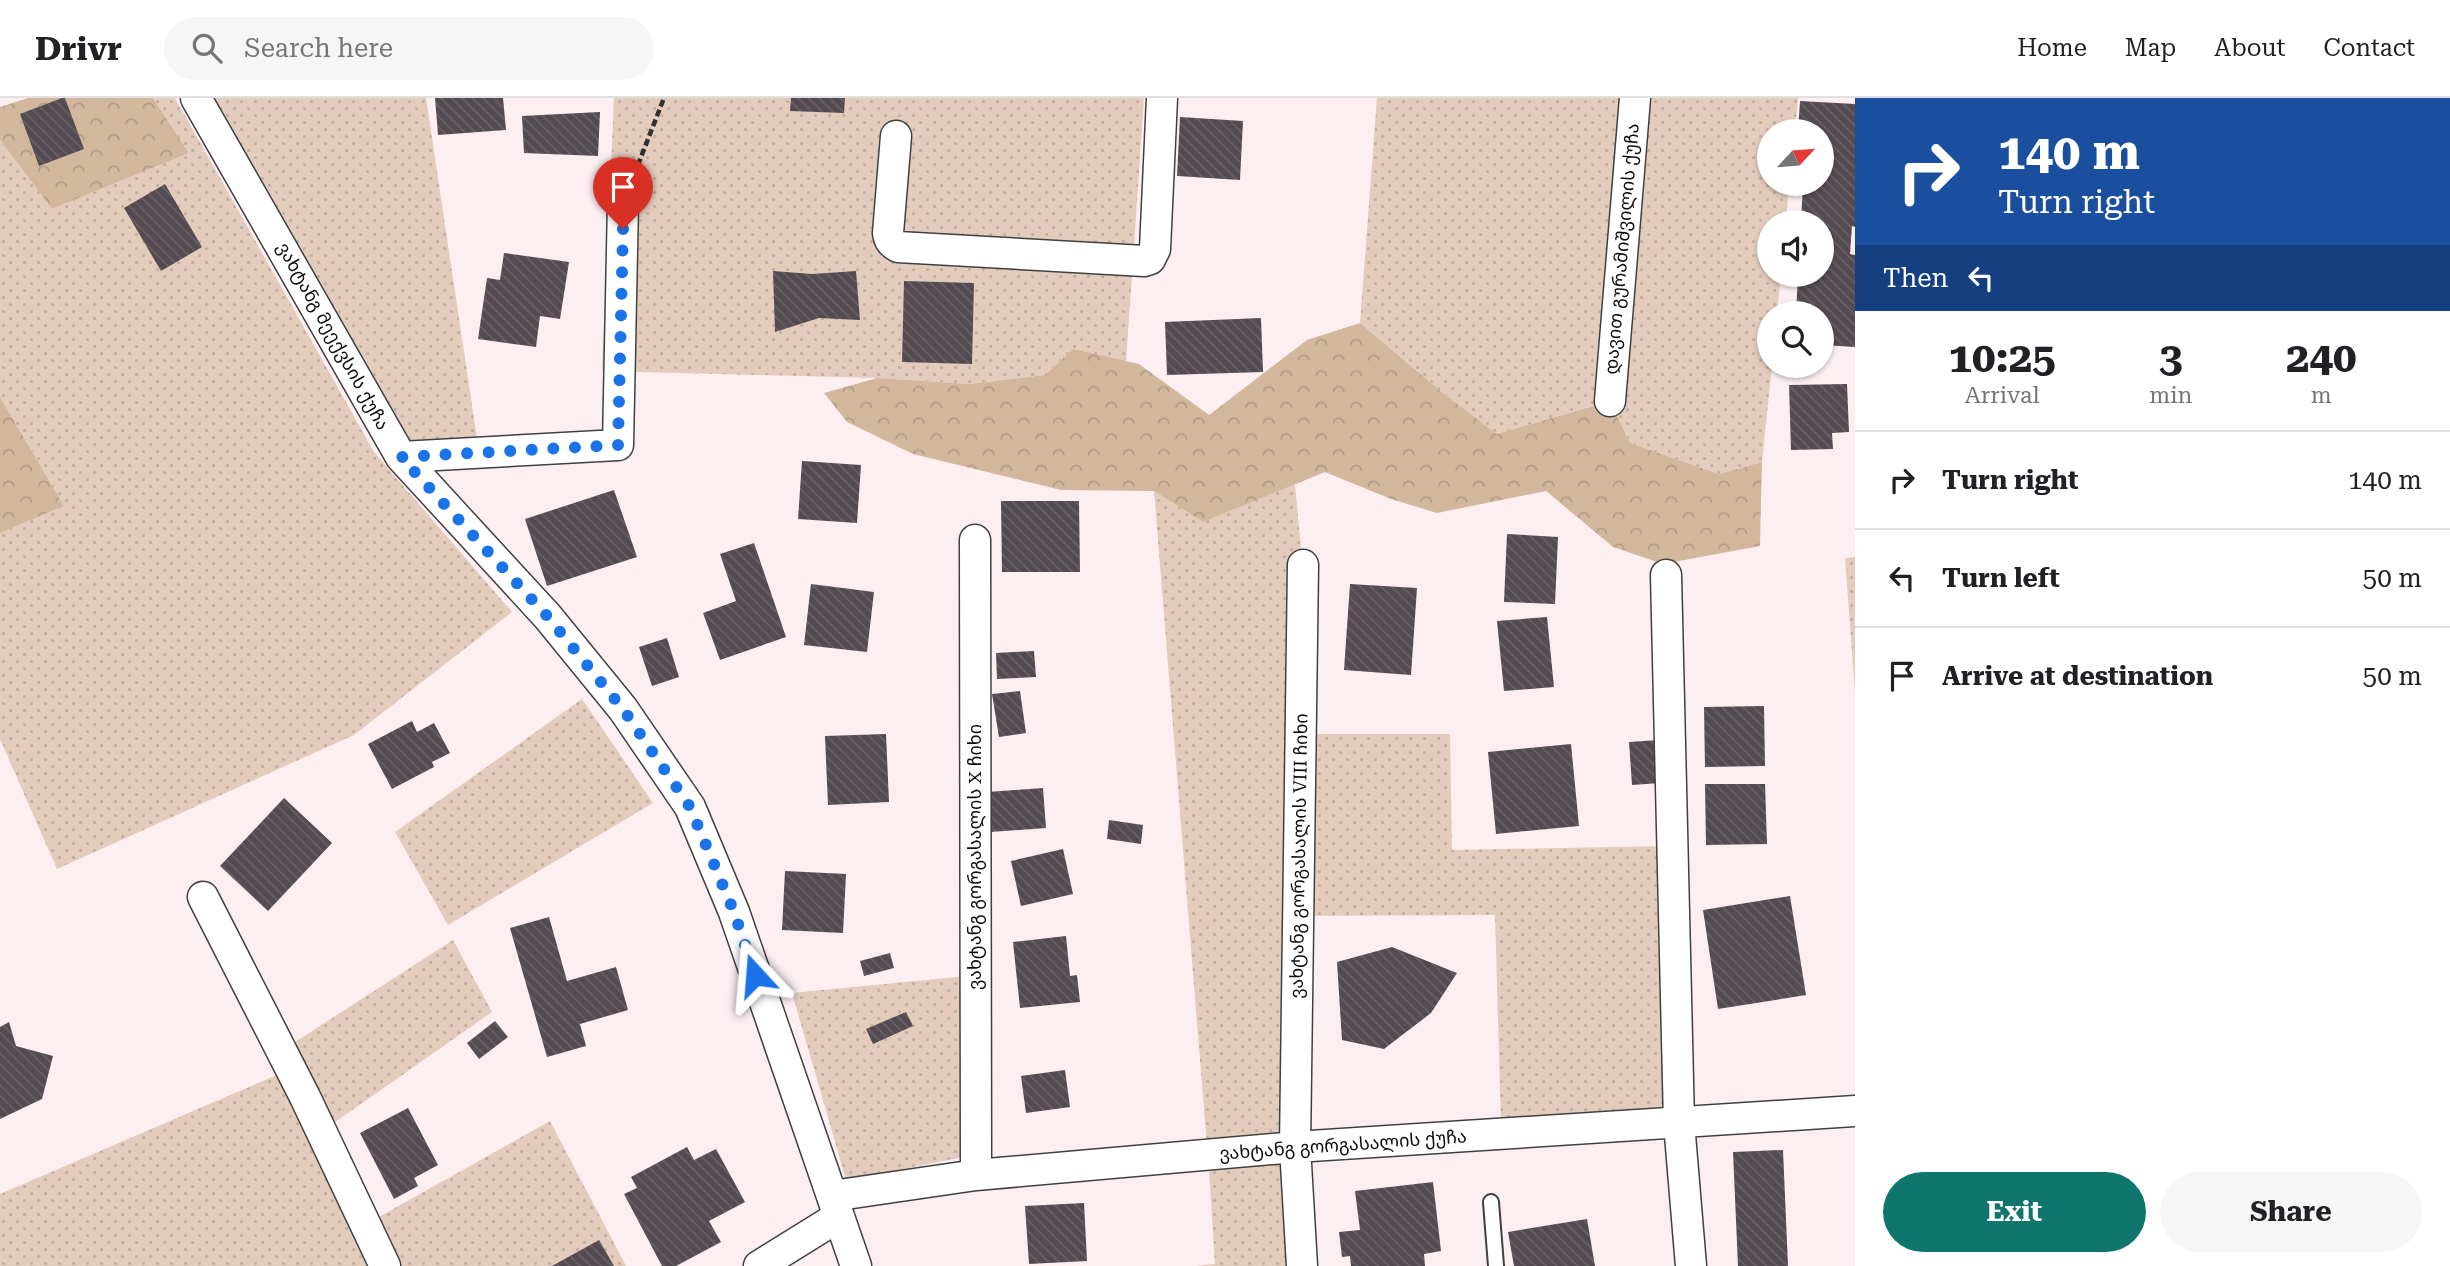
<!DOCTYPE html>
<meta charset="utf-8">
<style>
body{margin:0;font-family:"Roboto Serif","Noto Sans Georgian",serif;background:#f6f6f6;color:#202124;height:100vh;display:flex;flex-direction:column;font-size:26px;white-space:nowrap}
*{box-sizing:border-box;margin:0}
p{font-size:23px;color:#757577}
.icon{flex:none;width:38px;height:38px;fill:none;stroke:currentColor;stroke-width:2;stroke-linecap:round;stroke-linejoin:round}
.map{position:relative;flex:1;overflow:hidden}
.details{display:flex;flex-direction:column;background:#fff;width:595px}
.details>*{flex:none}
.top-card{background:#1a4fa0;color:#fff;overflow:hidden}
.needle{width:46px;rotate:64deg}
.tools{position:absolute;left:1757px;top:21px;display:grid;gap:14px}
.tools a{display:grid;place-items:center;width:77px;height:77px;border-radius:50%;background:#fff;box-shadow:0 2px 5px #0004;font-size:35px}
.pin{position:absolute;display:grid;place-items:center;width:60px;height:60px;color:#fff;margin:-72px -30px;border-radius:50% 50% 50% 0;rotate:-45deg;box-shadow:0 0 7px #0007}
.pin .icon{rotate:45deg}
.me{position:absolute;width:77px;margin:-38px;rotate:341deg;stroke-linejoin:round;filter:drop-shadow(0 0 5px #0008)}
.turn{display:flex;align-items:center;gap:24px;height:147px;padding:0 28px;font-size:32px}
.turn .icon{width:91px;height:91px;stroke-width:2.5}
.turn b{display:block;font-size:49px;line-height:60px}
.then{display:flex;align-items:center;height:66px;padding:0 28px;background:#0003;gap:14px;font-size:26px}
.eta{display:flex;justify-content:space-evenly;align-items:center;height:119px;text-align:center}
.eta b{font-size:42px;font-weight:700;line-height:49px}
.action{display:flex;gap:14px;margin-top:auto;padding:14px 28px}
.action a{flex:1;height:80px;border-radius:42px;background:#0f766e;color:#fff;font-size:28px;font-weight:700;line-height:80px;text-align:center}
.action a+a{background:#f6f6f6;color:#202124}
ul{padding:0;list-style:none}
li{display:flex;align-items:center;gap:21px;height:98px;padding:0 28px;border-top:2px solid #e0e0e0}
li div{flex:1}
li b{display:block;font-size:26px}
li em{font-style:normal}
header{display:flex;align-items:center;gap:42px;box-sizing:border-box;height:98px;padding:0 35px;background:#fff;border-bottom:2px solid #e0e0e0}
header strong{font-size:33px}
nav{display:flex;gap:38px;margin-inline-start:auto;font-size:24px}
.search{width:490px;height:63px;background:#f6f6f6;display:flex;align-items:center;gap:18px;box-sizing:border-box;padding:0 24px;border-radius:38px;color:#757577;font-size:26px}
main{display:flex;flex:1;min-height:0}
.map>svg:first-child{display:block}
</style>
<header>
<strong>Drivr</strong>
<div class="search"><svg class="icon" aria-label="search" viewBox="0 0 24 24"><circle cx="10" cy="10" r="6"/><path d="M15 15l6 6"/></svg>Search here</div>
<nav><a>Home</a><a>Map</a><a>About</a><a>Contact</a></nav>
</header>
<main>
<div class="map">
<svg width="1855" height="1168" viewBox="0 0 1855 1168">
<defs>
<pattern id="green-dots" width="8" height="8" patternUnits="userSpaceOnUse" patternTransform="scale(1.75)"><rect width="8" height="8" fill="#e3ccbc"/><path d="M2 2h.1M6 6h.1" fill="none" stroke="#c2aea0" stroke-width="1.8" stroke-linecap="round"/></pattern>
<pattern id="forest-crowns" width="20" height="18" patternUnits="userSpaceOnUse" patternTransform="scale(1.75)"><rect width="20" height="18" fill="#d2b79d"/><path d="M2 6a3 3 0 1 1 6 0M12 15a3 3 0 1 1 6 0" fill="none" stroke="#b39c86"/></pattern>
<pattern id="building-back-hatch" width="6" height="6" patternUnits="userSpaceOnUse" patternTransform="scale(1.75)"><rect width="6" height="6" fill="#544a51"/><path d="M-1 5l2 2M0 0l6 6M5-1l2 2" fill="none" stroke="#686065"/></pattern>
</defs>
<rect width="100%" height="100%" fill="#fdeef2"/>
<path fill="url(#green-dots)" d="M153,0h22l199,354 138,160 -158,123 -297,134 -57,-130v-206l64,-27 -64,-109v-257l52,69 137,-56z
M214,0h212l52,347 -70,5z
M614,0h530l-18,264 -53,-13 -28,26 -75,9 -94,-6 -274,-7z
M1377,0h244l-26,307 -98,29 -54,-41 -83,-70z
M1647,0h151l-3,33h-26v53h20l-3,38h-17v53h12l-4,38h-8v53h3l-10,96 -43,12 -89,-31 -12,-25z
M1295,386l7,75 -18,581 -77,6 -53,-655 49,31z
M1855,459v135l-10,-134z
M582,601l71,104 -205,122 -53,-93z
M1313,636h137l2,116 212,-4 6,269 -169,11 -6,-211 -191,1z
M453,842l39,72 -161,113 -39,-81z
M967,878l2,180 -123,24 -54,-187z
M279,976l94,192h-373v-72z
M550,1023l76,145h-228l-21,-48z
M1295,1049l7,119h-106l19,-2 -7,-110z"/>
<path fill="url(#forest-crowns)" d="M28,0h125l36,55 -137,56 -52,-69v-33z
M1360,225l83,70 54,41 113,-33 20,42 89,31 43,-12 -2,84 -97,18 -50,-17 -67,-56 -109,22 -46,-14 -66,-27 -122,50 -49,-31 -93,-1 -148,-36 -66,-32 -23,-29 53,-15 93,6 75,-9 28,-26 66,15 70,51 98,-75z
M0,299l64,109 -64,27z"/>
<path fill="url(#building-back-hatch)" d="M62,0h3l19,51 -45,17 -19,-52z
M435,0h68l3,32 -68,5z
M791,0h54l-1,15 -54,-2z
M1800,3l55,3v123l-3,-1 -2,28 5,1v92l-33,-2v-32h-26l2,-38h24v-53h-21l2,-38h19v-53h-24z
M600,14l-2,44 -74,-3 -2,-37z
M1180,19l63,4 -3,59 -63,-4z
M165,86l37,63 -41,24 -37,-63z
M504,155l65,9 -9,57 -20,-3 -4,31 -58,-8 9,-61 13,2z
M773,173l39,3 44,-3 4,49 -41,-2 -44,14z
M904,183l70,2 -2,81 -70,-2z
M1261,220l2,54 -96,3 -2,-53z
M1847,286l2,48 -17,1 1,16 -42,1 -2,-65z
M802,363l59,4 -4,58 -59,-4z
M614,392l23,67 -90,29 -22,-67z
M1001,403h78l1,71h-78z
M1507,436l51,3 -3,67 -51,-2z
M754,445l32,94 -66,23 -17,-47 33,-12 -16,-47z
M811,486l63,8 -7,60 -63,-7z
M1350,486l67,4 -6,87 -67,-5z
M1547,519l7,70 -50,4 -7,-70z
M667,540l12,39 -27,9 -13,-39z
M1034,553l2,26 -39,2 -1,-26z
M1020,593l6,42 -27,4 -7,-43z
M1764,608l1,60 -60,1 -1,-60z
M412,623l5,11 17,-9 16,30 -18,9 2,5 -42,22 -24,-45z
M886,636l3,68 -61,3 -3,-69z
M1658,642l3,43 -29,2 -3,-43z
M1571,646l8,82 -83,8 -8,-82z
M1705,686h60l2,60 -61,1z
M1043,690l3,40 -56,4 -3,-40z
M284,700l48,45 -64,68 -48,-45z
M1109,722l34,5 -2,19 -34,-5z
M1063,751l10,45 -52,12 -10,-45z
M785,773l61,3 -3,59 -61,-3z
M1790,798l16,99 -88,14 -15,-99z
M549,819l18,64 49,-14 12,43 -48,14 6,22 -39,11 -37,-129z
M1066,838l4,40 7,-1 3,27 -60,6 -7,-66z
M1392,849l65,26 -26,40 -47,36 -42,-9 -5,-78z
M890,855l4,15 -30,8 -4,-15z
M906,914l7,14 -40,18 -7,-15z
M495,923l13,16 -29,22 -12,-16z
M9,924l7,24 37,10 -11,43 -42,20v-92z
M1065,972l5,37 -44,6 -5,-37z
M408,1010l30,57 -24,13 4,8 -24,13 -34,-66z
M687,1049l7,13 22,-11 29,53 -36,19 12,21 -45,24h-14l-38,-72 13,-6 -6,-11z
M1783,1052l5,116h-50l-5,-114z
M1433,1084l8,69 -17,3 1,12h-74l-1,-10 -8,1 -3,-25 21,-2 -5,-39z
M1084,1105l3,58 -58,3 -4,-58z
M1587,1121l8,47h-81l-6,-34z
M599,1142l15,26h-62z"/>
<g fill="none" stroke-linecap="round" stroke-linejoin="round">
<g stroke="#404040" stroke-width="18">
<path id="service" d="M1491,1104l5,64"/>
</g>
<g stroke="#404040" stroke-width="33">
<path id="minor" d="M196,0l205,359 147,160 75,92 67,98 44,105 122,354
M896,38l-8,97c1,7 3,10 10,14l246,14 6,-2 5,-10 7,-151
M1610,303l25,-303
M401,359l217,-12 5,-243
M975,442l1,635
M1666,477l13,548 12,143
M203,799l102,200 80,169
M832,1098l144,-21 319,-28 560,-36
M759,1168l79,-49
M1302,1168l-7,-119 8,-582"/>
</g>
<path stroke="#2f2f2f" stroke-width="4.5" stroke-dasharray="7 3.5" stroke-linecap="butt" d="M634,77l30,-77"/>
<use href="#service" stroke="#fff" stroke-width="14"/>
<use href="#minor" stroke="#fff" stroke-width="30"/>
</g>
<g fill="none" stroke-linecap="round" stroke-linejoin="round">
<path stroke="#1a73e8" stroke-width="12" stroke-dasharray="0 21.6" d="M623,131l-5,216 -217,12 147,160 75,92 67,98 44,105 21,63"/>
</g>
<g text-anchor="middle" stroke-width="7" stroke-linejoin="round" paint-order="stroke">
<g font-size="18" fill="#0d0d0d" stroke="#fff">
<text transform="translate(1622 151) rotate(-85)" y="6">დავით გურამიშვილის ქუჩა</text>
<text transform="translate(333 238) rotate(61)" y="6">ვახტანგ მეექვსის ქუჩა</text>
<text transform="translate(1299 758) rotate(-89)" y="6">ვახტანგ გორგასალის VIII ჩიხი</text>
<text transform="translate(975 759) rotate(-90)" y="6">ვახტანგ გორგასალის X ჩიხი</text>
<text transform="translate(1343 1047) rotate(-4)" y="6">ვახტანგ გორგასალის ქუჩა</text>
</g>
</g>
</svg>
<div class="tools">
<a><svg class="needle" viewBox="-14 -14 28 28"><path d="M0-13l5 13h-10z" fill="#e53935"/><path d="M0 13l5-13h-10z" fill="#757577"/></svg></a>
<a><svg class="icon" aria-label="sound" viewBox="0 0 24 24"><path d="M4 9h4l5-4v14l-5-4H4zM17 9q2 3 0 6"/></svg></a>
<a><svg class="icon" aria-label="search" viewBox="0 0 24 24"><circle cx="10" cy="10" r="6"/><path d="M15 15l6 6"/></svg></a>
</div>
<div class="pin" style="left:623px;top:131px;background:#d93025"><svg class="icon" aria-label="arrive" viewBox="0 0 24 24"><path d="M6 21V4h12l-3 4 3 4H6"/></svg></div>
<svg class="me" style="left:755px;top:877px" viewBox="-20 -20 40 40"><path d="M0-17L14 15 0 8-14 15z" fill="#1a73e8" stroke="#fff" stroke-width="4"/></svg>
</div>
<section class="details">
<div class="top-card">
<div class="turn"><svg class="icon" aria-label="right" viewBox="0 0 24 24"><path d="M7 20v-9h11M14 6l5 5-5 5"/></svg><div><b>140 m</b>Turn right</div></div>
<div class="then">Then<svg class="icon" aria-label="left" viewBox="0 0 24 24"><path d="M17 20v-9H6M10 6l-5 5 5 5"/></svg></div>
</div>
<div class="eta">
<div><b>10:25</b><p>Arrival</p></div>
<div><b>3</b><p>min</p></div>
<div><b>240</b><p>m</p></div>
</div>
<ul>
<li><svg class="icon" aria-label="right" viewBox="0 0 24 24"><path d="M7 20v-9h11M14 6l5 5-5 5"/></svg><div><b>Turn right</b></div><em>140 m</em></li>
<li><svg class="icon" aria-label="left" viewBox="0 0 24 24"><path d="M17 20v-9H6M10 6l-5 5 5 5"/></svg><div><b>Turn left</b></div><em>50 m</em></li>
<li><svg class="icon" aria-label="arrive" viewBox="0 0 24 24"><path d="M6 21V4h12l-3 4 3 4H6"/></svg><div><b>Arrive at destination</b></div><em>50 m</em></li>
</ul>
<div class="action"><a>Exit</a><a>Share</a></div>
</section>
</main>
